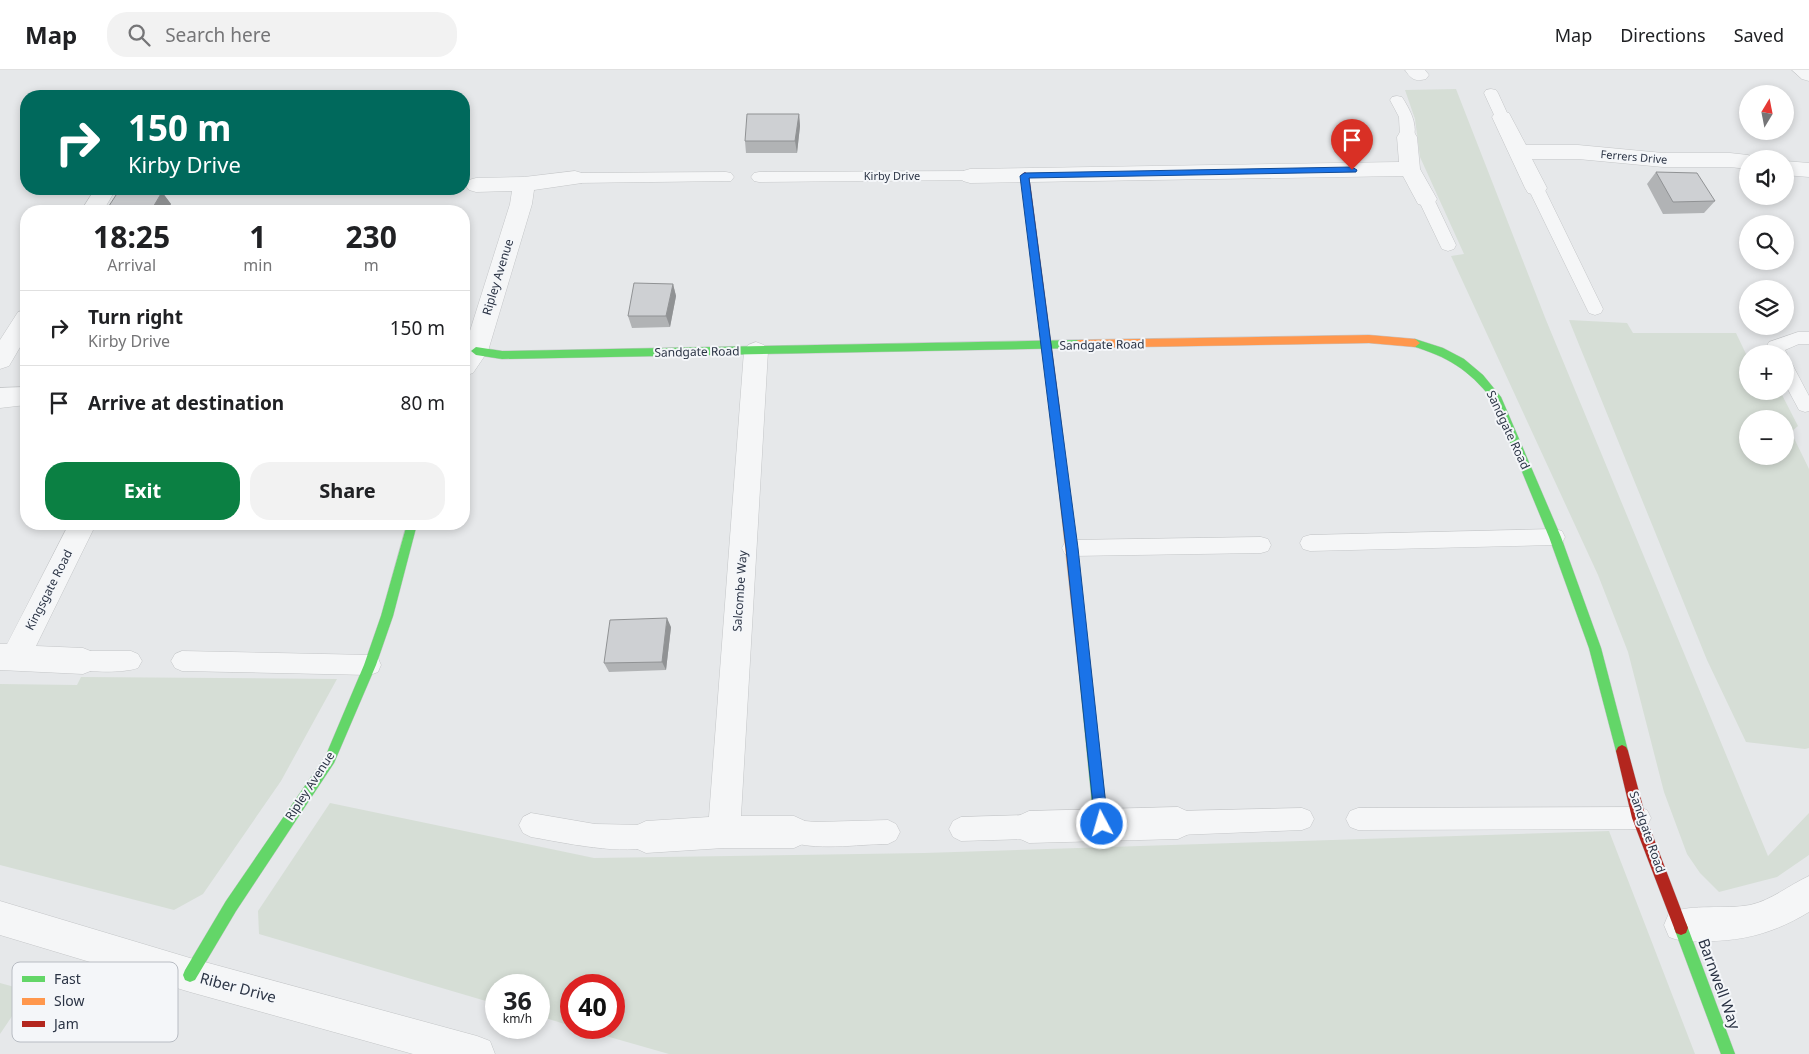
<!DOCTYPE html>
<meta charset="utf-8">
<style>
body{margin:0;font-family:"Noto Sans",sans-serif;background:#f2f2f2;color:#202124;height:100vh;display:flex;flex-direction:column;font-size:19px;white-space:nowrap}
*{box-sizing:border-box;margin:0}
p{font-size:16px;color:#757577}
.icon{flex:none;width:28px;height:28px;fill:none;stroke:currentColor;stroke-width:2;stroke-linecap:round;stroke-linejoin:round}
.map{position:relative;flex:1;overflow:hidden}
.side{position:absolute;left:20px;top:135px;width:450px;height:325px;display:flex;flex-direction:column;background:#fff;border-radius:20px;box-shadow:0 2px 8px #0003}
.side>*{flex:none}
.top-card{position:absolute;left:20px;top:20px;width:450px;height:105px;border-radius:20px;box-shadow:0 2px 8px #0003;background:#00695c;color:#fff;overflow:hidden}
.needle{width:32px;rotate:10deg}
.tools{position:absolute;left:1739px;top:15px;display:grid;gap:10px}
.tools a{display:grid;place-items:center;width:55px;height:55px;border-radius:50%;background:#fff;box-shadow:0 2px 8px #0003;font-size:25px}
.speed{position:absolute;left:485px;top:904px;display:flex;gap:10px;font-size:25px;font-weight:700;text-align:center}
.speed>*{display:grid;place-content:center;width:65px;height:65px;border-radius:50%;background:#fff;box-shadow:0 2px 8px #0003;line-height:1}
.speed small{font-size:12px;font-weight:400}
.speed .limit{border:8px solid #d22;background:#fff;color:#111}
.pin{position:absolute;display:grid;place-items:center;width:42px;height:42px;color:#fff;margin:-51px -21px;border-radius:50% 50% 50% 0;rotate:-45deg;box-shadow:0 0 5px #0007}
.pin .icon{rotate:45deg}
.me{position:absolute;width:55px;margin:-28px;rotate:354deg;stroke-linejoin:round;filter:drop-shadow(0 0 4px #0008)}
.turn{display:flex;align-items:center;gap:18px;height:105px;padding:0 25px;font-size:22px}
.turn .icon{width:65px;height:65px;stroke-width:2.5}
.turn b{display:block;font-size:35px;line-height:42px}
.eta{display:flex;justify-content:space-evenly;align-items:center;height:85px;text-align:center}
.eta b{font-size:30px;font-weight:700;line-height:35px}
.button{display:flex;gap:10px;margin-top:auto;padding:10px 25px}
.button a{flex:1;height:58px;border-radius:20px;background:#0b8043;color:#fff;font-size:20px;font-weight:700;line-height:58px;text-align:center}
.button a+a{background:#f2f2f2;color:#202124}
ul{padding:0;list-style:none}
li{display:flex;align-items:center;gap:15px;height:75px;padding:0 25px;border-top:1px solid #e0e0e0}
li div{flex:1}
li b{display:block;font-size:19px}
li em{font-style:normal}
header{display:flex;align-items:center;gap:30px;box-sizing:border-box;height:70px;padding:0 25px;background:#fff;border-bottom:1px solid #e0e0e0}
header strong{font-size:24px}
nav{display:flex;gap:28px;margin-inline-start:auto;font-size:18px}
.search{width:350px;height:45px;background:#f2f2f2;display:flex;align-items:center;gap:12px;box-sizing:border-box;padding:0 18px;border-radius:20px;color:#757577;font-size:19px}
.map>svg:first-child{display:block}
</style>
<header>
<strong>Map</strong>
<div class="search"><svg class="icon" aria-label="search" viewBox="0 0 24 24"><circle cx="10" cy="10" r="6"/><path d="M15 15l6 6"/></svg>Search here</div>
<nav><a>Map</a><a>Directions</a><a>Saved</a></nav>
</header>
<div class="map">
<svg width="1809" height="984" viewBox="0 0 1809 984">
<rect width="100%" height="100%" fill="#e6e8ea"/>
<path fill="#d6ded6" fill-rule="evenodd" d="M1456,19l90,231 222,536 41,-43v42l-32,22 -58,15 -19,-19 -13,-19 -23,-62 -36,-140 -30,-77 -147,-319 13,-2 -44,-97 -5,-38 -10,-29z
M1569,250l58,3 6,10h103l11,23 1,35h32l18,35 -7,6 18,37v279l-4,1 -59,-7 -39,-82zM1748,349h37v37h-37z
M81,607l256,2 -56,102 -78,113 -29,16 -174,-45v-181l77,1z
M330,733l264,55 330,-5 685,-22 86,223h-1026l-91,-26h36v-43h-43v41l-32,-10v-31h-43v19l-237,-70 -1,-23z
M0,913l29,8 -29,43z"/>
<g fill="none" stroke-linecap="round" stroke-linejoin="round">
<g stroke="#c4c6c8" stroke-width="1">
<path id="lane" d="M1491,19l5,1 2,3 11,24 -2,3h-10l-2,-3 -11,-24 2,-3z
M1397,26l5,1c7,11 18,30 10,43h-10l-2,-3 -1,-20 -9,-17 2,-3z
M970,101l5,1 3,4 -3,4 -216,2 -5,-1 -3,-4 3,-4 5,-1z
M726,102l5,1 3,4 -3,4 -156,2 -5,-1 -3,-4 3,-4 5,-1z
M1536,113l5,1 3,4 59,121 -2,4 -6,2 -6,-2 -2,-4 -59,-121 3,-4z
M1426,124l6,1 2,4 22,46 -2,4 -6,2 -6,-2 -2,-4 -22,-46 2,-4z
M1798,262h11v12h-10l-14,6 2,4 -2,3v-3h-16l-3,-7 3,-5z
M1785,290l6,2 18,34v15l-4,1 -6,-2 -14,-26z
M1555,459l7,2 3,6 -3,6 -7,2 -245,6 -7,-2 -3,-6 3,-6 7,-2z
M1261,467l7,2 3,6 -3,6 -7,2 -189,3 -7,-2 -3,-6 3,-6 7,-2z
M83,581h48l7,3 4,7 -4,7c-14,5 -48,5 -62,0l-4,-7 4,-7z
M182,581l188,4 8,3 3,7 -3,7 -8,3 -188,-4 -7,-3 -4,-7 4,-7z
M1639,737l8,3 4,8 -4,8 -8,3 -281,1 -8,-3 -4,-8 4,-8 8,-3z
M1302,738l8,3 4,8 -4,8 -8,3 -124,5 -8,-4 -4,-8 4,-8 8,-4z
M531,743l64,11 51,1 8,4 4,8 -4,8c-27,12 -93,-3 -123,-8l-8,-4 -4,-8 4,-8z
M1029,745l8,4 4,8 -4,8 -8,4 -68,2 -8,-4 -4,-8 4,-8 8,-4z
M794,750l22,2 72,-2 8,4 4,8 -4,8 -8,4c-30,0 -75,8 -102,-4l-4,-8 4,-8z"/>
</g>
<g stroke="#c4c6c8" stroke-width="1">
<path id="street" d="M1405,0h20l4,5 -3,4c-11,3 -15,0 -21,-9z
M1792,0h17v11l-7,-2z
M1502,41l7,2 17,32h52l85,8h67l18,2 8,4h-8v10l-18,-2h-67l-85,-8h-46l15,29 -3,5 -8,2 -8,-2 -3,-5 -33,-71 3,-4z
M1407,61l7,1 3,5 3,32 17,30 -3,5 -8,2 -8,-2 -15,-28 -433,7 -7,-2 -4,-5 4,-5 7,-2 429,-7 -2,-25 3,-5z
M1785,91l24,2v14l-24,-2z
M575,101l7,2 4,5 -4,5 -48,7 -2,14 -44,147 -15,22 -9,3v-26l46,-146 2,-13 -36,1 -7,-2 -4,-5 4,-5 7,-2 48,-1z
M95,119h21l-13,22h-22z
M26,240v27l-17,29 -9,3v-29l18,-28z
M756,272l8,3 4,6 -27,465h53l11,5 5,11 -5,11 -11,5h-70l-78,5 -11,-5 -5,-11 5,-11 11,-5 63,-4 35,-466 4,-6z
M26,317v18l-26,3v-20z
M69,454h27l-60,122 47,2 10,4 5,9 -5,9 -10,4 -83,-4v-26h7z
M1178,737l11,5 5,11 -5,11 -11,5 -149,4 -11,-5 -5,-11 5,-11 11,-5z
M1809,806v36c-33,20 -64,29 -102,29 -14,1 -25,1 -38,-4l-5,-12 5,-12c25,-10 54,-3 81,-8 22,-5 39,-20 59,-29z
M0,831l190,57 287,78 13,5 5,13h-82l-223,-62 -190,-57z"/>
</g>
<g stroke="#c4c6c8" stroke-width="1">
<path id="fast" d="M1415,269l28,9 21,11 19,16 18,22 60,140 40,111 27,103 -2,4 -4,2 -4,-2 -2,-4 -27,-103 -40,-111 -57,-138c-24,-30 -44,-42 -80,-53l-2,-3z
M1078,270l5,4 -5,4 -576,11 -26,-4 -5,-4 5,-4 26,4z
M407,454h10l-24,92 -17,49 -42,98 -98,148 -41,69 -5,2 -5,-2 -2,-5 2,-5 41,-69 100,-146 38,-90 17,-49z
M1085,598l4,1 2,4 17,151 -2,5 -5,1 -5,-1 -2,-5 -15,-151 2,-4z
M1681,851l5,2 2,5 47,126h-14l-47,-126 2,-5z"/>
</g>
<g stroke="#c4c6c8" stroke-width="1">
<path id="slow" d="M1369,265l46,4 5,4 -5,4 -46,-4 -291,5 -5,-4 5,-4z
M1055,337l5,4 31,262 -2,4 -4,1 -4,-1 -2,-4 -29,-262z"/>
</g>
<g stroke="#c4c6c8" stroke-width="1">
<path id="jam" d="M1025,102l4,3 31,236 -5,4 -5,-4 -29,-236z
M1622,675l4,2 2,4 18,67 42,110 -2,5 -5,2 -5,-2 -44,-115 -16,-67 2,-4z"/>
</g>
<use href="#lane" fill="#f5f6f7" fill-rule="evenodd"/>
<use href="#street" fill="#f5f6f7" fill-rule="evenodd"/>
<use href="#fast" fill="#63d668" fill-rule="evenodd"/>
<use href="#slow" fill="#ff974d" fill-rule="evenodd"/>
<use href="#jam" fill="#b3261e" fill-rule="evenodd"/>
</g>
<path fill="#b1b3b5" d="M799,44l1,12 -3,27h-51l-1,-12z
M1656,102l59,29 -11,12 -41,1 -16,-30z
M162,122l9,12 -4,7h-57l-3,-2z
M673,214l3,12 -6,31 -38,1 -4,-12z
M671,557l-5,43 -57,2 -5,-9z"/>
<path fill="#909294" d="M799,44l1,12 -3,27 -2,-12z
M162,122l9,12 -4,7h-14l-1,-2z
M673,214l3,12 -6,31 -4,-11z
M667,548l4,9 -5,43 -4,-8z"/>
<path fill="#ced0d3" stroke="#909294" d="M747,44h52l-4,27h-50z
M1656,102l41,1 18,28 -42,1z
M118,122h44l-10,17h-45z
M634,213l39,1 -7,32h-38z
M26,287v6h-3z
M667,548l-5,44 -58,1 6,-43z"/>
<path fill="#1a73e8" stroke="#114b97" d="M1352,97l5,3 -1,2 -327,6 49,370 30,276 -2,4 -4,2 -5,-2 -2,-4 -29,-276 -46,-372 4,-3z"/>
<g text-anchor="middle" stroke-width="4" stroke-linejoin="round" paint-order="stroke">
<g font-size="11" fill="#2b3445" stroke="#f4f6f9">
<text transform="translate(1634 87) rotate(5)" y="4">Ferrers Drive</text>
<text x="892" y="110">Kirby Drive</text>
</g>
<g font-size="12" fill="#2b3445" stroke="#f4f6f9">
<text transform="translate(498 207) rotate(-73)" y="4">Ripley Avenue</text>
<text transform="translate(1102 275) rotate(-1)" y="4">Sandgate Road</text>
<text transform="translate(697 282) rotate(-1)" y="4">Sandgate Road</text>
<text transform="translate(1508 360) rotate(65)" y="4">Sandgate Road</text>
<text transform="translate(49 520) rotate(-63)" y="4">Kingsgate Road</text>
<text transform="translate(740 521) rotate(-86)" y="4">Salcombe Way</text>
<text transform="translate(310 716) rotate(-57)" y="4">Ripley Avenue</text>
<text transform="translate(1647 762) rotate(71)" y="4">Sandgate Road</text>
</g>
<g font-size="15" fill="#2b3445" stroke="#f4f6f9">
<text transform="translate(1719 914) rotate(70)" y="5">Barnwell Way</text>
<text transform="translate(238 918) rotate(15)" y="5">Riber Drive</text>
</g>
</g>
<rect x="12" y="892" width="166" height="80" rx="8" fill="#f4f6f9" stroke="#b8bcc3" stroke-width="1"/>
<rect x="22" y="906" width="23" height="6" fill="#63d668"/>
<rect x="22" y="928" width="23" height="7" fill="#ff974d"/>
<rect x="22" y="951" width="23" height="6" fill="#b3261e"/>
<g font-size="14" fill="#2b3445">
<text x="54" y="914">Fast</text>
<text x="54" y="936">Slow</text>
<text x="54" y="959">Jam</text>
</g>
</svg>
<div class="tools">
<a><svg class="needle" viewBox="-14 -14 28 28"><path d="M0-13l5 13h-10z" fill="#e53935"/><path d="M0 13l5-13h-10z" fill="#757577"/></svg></a>
<a><svg class="icon" aria-label="sound" viewBox="0 0 24 24"><path d="M4 9h4l5-4v14l-5-4H4zM17 9q2 3 0 6"/></svg></a>
<a><svg class="icon" aria-label="search" viewBox="0 0 24 24"><circle cx="10" cy="10" r="6"/><path d="M15 15l6 6"/></svg></a>
<a><svg class="icon" aria-label="layers" viewBox="0 0 24 24"><path d="M12 4l9 5-9 5-9-5zM3 14l9 5 9-5"/></svg></a>
<a>+</a>
<a>−</a>
</div>
<div class="speed"><div>36<small>km/h</small></div><div class="limit">40</div></div>
<div class="pin" style="left:1352px;top:100px;background:#d93025"><svg class="icon" aria-label="arrive" viewBox="0 0 24 24"><path d="M6 21V4h12l-3 4 3 4H6"/></svg></div>
<svg class="me" style="left:1102px;top:754px" viewBox="-20 -20 40 40"><circle r="17" fill="#1a73e8" stroke="#fff" stroke-width="3"/><path d="M0-11L8 9 0 5-8 9z" fill="#fff"/></svg>
<div class="top-card">
<div class="turn"><svg class="icon" aria-label="right" viewBox="0 0 24 24"><path d="M7 20v-9h11M14 6l5 5-5 5"/></svg><div><b>150 m</b>Kirby Drive</div></div>
</div>
<section class="side">
<div class="eta">
<div><b>18:25</b><p>Arrival</p></div>
<div><b>1</b><p>min</p></div>
<div><b>230</b><p>m</p></div>
</div>
<ul>
<li><svg class="icon" aria-label="right" viewBox="0 0 24 24"><path d="M7 20v-9h11M14 6l5 5-5 5"/></svg><div><b>Turn right</b><p>Kirby Drive</p></div><em>150 m</em></li>
<li><svg class="icon" aria-label="arrive" viewBox="0 0 24 24"><path d="M6 21V4h12l-3 4 3 4H6"/></svg><div><b>Arrive at destination</b></div><em>80 m</em></li>
</ul>
<div class="button"><a>Exit</a><a>Share</a></div>
</section>
</div>
